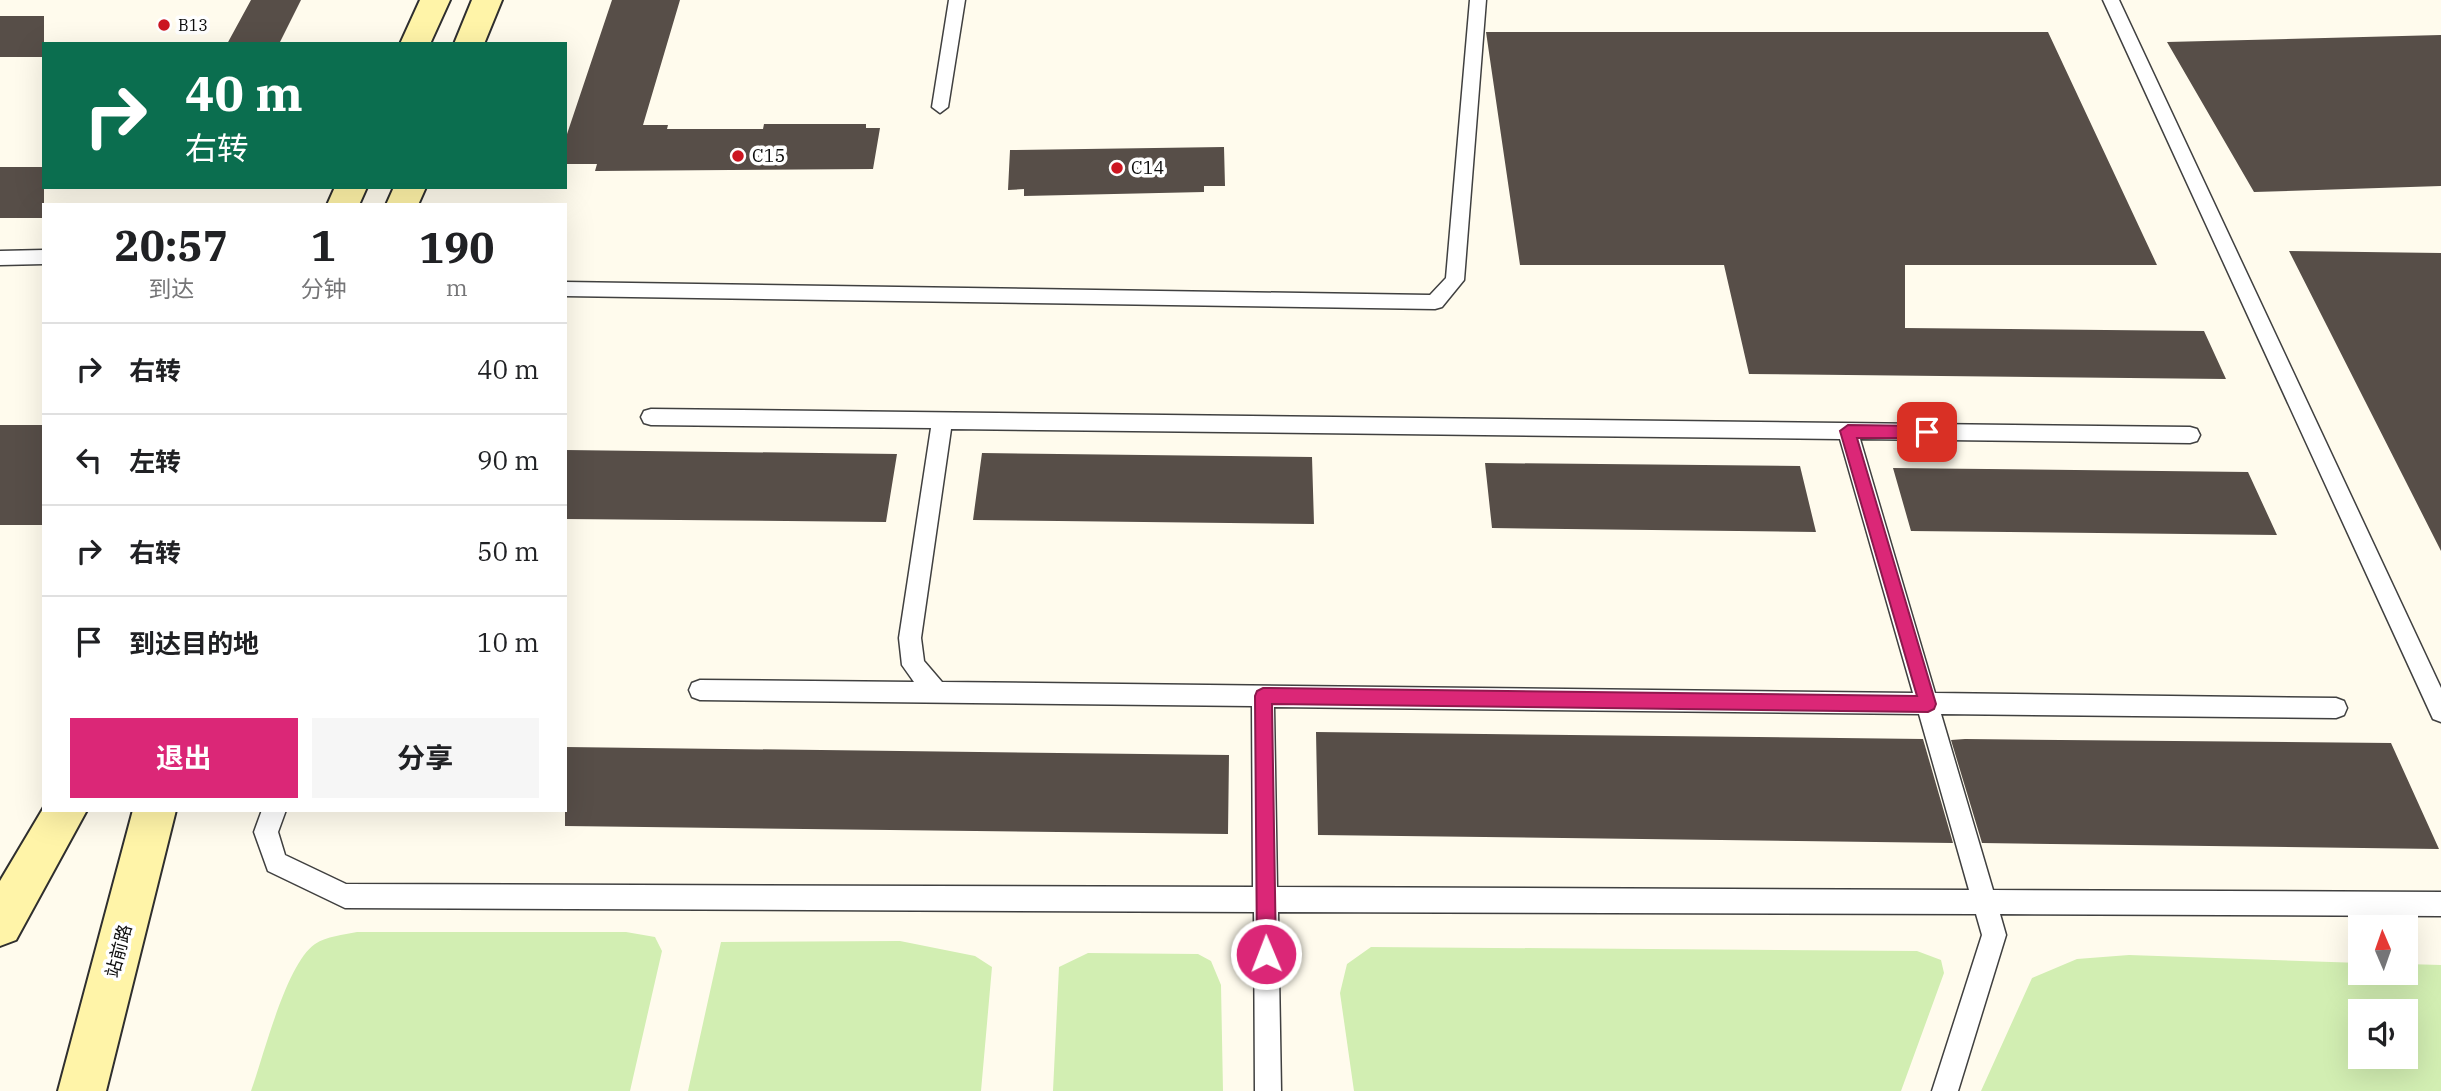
<!DOCTYPE html>
<html lang="zh">
<meta charset="utf-8">
<style>
body{margin:0;font-family:"IBM Plex Serif","Noto Sans SC",serif;background:#f6f6f6;color:#202124;height:100vh;display:flex;flex-direction:column;font-size:26px;white-space:nowrap}
*{box-sizing:border-box;margin:0}
p{font-size:23px;color:#757577}
.icon{flex:none;width:38px;height:38px;fill:none;stroke:currentColor;stroke-width:2;stroke-linecap:round;stroke-linejoin:round}
.map{position:relative;flex:1;overflow:hidden}
.side{position:absolute;left:42px;top:203px;width:525px;height:609px;display:flex;flex-direction:column;background:#fff;border-radius:0px;box-shadow:0 7px 28px #0002}
.side>*{flex:none}
.guide{position:absolute;left:42px;top:42px;width:525px;height:147px;border-radius:0px;box-shadow:0 7px 28px #0002;background:#0b6e4f;color:#fff;overflow:hidden}
.needle{width:46px;rotate:358deg}
.buttons{position:absolute;left:2348px;top:915px;display:grid;gap:14px}
.buttons a{display:grid;place-items:center;width:70px;height:70px;border-radius:0px;background:#fff;box-shadow:0 7px 28px #0002;font-size:35px}
.pin{position:absolute;display:grid;place-items:center;width:60px;height:60px;color:#fff;margin:-30px;border-radius:14px;box-shadow:0 4px 10px #0006}
.me{position:absolute;width:77px;margin:-38px;rotate:359deg;stroke-linejoin:round;filter:drop-shadow(0 0 5px #0008)}
.turn{display:flex;align-items:center;gap:24px;height:147px;padding:0 28px;font-size:32px}
.turn .icon{width:91px;height:91px;stroke-width:2.5}
.turn b{display:block;font-size:49px;line-height:60px}
.eta{display:flex;justify-content:space-evenly;align-items:center;height:119px;text-align:center}
.eta b{font-size:42px;font-weight:700;line-height:49px}
.button{display:flex;gap:14px;margin-top:auto;padding:14px 28px}
.button a{flex:1;height:80px;border-radius:0px;background:#db2777;color:#fff;font-size:28px;font-weight:700;line-height:80px;text-align:center}
.button a+a{background:#f6f6f6;color:#202124}
ul{padding:0;list-style:none}
li{display:flex;align-items:center;gap:21px;height:91px;padding:0 28px;border-top:2px solid #e0e0e0}
li div{flex:1}
li b{display:block;font-size:26px}
li em{font-style:normal}
.map>svg:first-child{display:block}
</style>
<div class="map">
<svg width="2441" height="1091" viewBox="0 0 2441 1091">
<rect width="100%" height="100%" fill="#fffbed"/>
<path fill="#d2eeb2" fill-rule="evenodd" d="M357,932h269l29,5 7,14 -32,140h-379c13,-36 35,-127 64,-147 12,-8 28,-9 42,-12z
M900,941l75,15 17,11 -11,124h-293l33,-149z
M1371,947l546,4 24,9 3,13 -43,118h-547l-14,-98 7,-29z
M1088,953l110,1 13,7 10,24 2,106h-170l6,-124z
M2129,955l232,8v10h45v-9l35,1v126h-460l51,-113 45,-19zM2361,1012h45v45h-45z"/>
<path fill="#574e48" d="M251,0h50l-22,44h-52z
M612,0h68l-37,125h25l-1,4h96l1,-5h102v4h14l-7,41 -278,2 2,-7h-32v-24z
M0,16h44v41h-44z
M1486,32h562l109,233h-252v63l299,3 22,48 -477,-5 -25,-109h-204z
M2441,35v151l-187,6 -87,-150z
M1224,147l1,39h-21v6l-180,4v-7l-16,1 2,-40z
M0,167h44v51h-44z
M2289,251l152,2v298z
M0,425h44v100h-44z
M565,450l332,4 -11,68 -321,-3z
M982,453l330,4 2,67 -341,-4z
M1485,463l315,3 16,66 -324,-4z
M1893,468l355,4 29,63 -366,-4z
M1316,732l607,7 30,104 -635,-8z
M1965,739l426,4 48,106 -457,-6 -31,-103z
M565,747l664,8 -1,79 -663,-8z"/>
<g fill="none" stroke-linecap="round" stroke-linejoin="round">
<g stroke="#404040" stroke-width="3">
<path id="lane" d="M949,0h16l-17,107 -8,6 -8,-6z
M1470,0h16l-22,280 -22,27 -7,2 -870,-13v-14l865,13 16,-17z
M2103,0h16l322,688v34l-8,-3z
M44,250v14l-44,1v-14z
M651,409l1539,18 7,2 3,6 -3,6 -7,2 -330,-4 75,254 401,5 8,3 3,7 -3,7 -8,3 -395,-4 52,176 448,2v24l-441,-2 6,21 -48,156h-26l50,-156 -6,-21 -698,-2 3,179h-26l-1,-179 -909,-4 -77,-37 -14,-39 8,-22h24l-8,22 7,23 61,29 907,3 -1,-181 -552,-6 -8,-3 -3,-7 3,-7 8,-3 214,2 -12,-17 -3,-27 32,-210 -280,-3 -7,-2 -3,-6 3,-6zM951,429l889,10 73,254 -971,-11 -18,-21 -3,-23zM1274,707l645,7 50,176 -692,-3z"/>
</g>
<g stroke="#2f2f2f" stroke-width="4">
<path id="secondary" d="M420,0h30l-20,44h-30z
M472,0h30l-18,44h-30z
M335,187h32l-8,18h-32z
M394,187h32l-8,18h-32z
M44,807v3h43l-71,130 -16,6v-65z
M133,810h43l-70,281h-48z"/>
</g>
<use href="#lane" fill="#fff" fill-rule="evenodd"/>
<use href="#secondary" fill="#fff4a8" fill-rule="evenodd"/>
</g>
<path fill="#db2777" stroke="#8e194d" stroke-width="2" d="M1848,425l79,1 7,6 -7,6h-70l79,266 -2,5 -6,3 -656,-8 4,250 -3,6 -7,3 -6,-3 -3,-6 -2,-258 2,-5 6,-3 654,8 -77,-265z"/>
<g fill="#cc1621" stroke="#fff" stroke-width="2.5">
<circle cx="164" cy="25" r="7"/>
<circle cx="738" cy="156" r="7"/>
<circle cx="1117" cy="168" r="7"/>
</g>
<g text-anchor="middle" stroke-width="7" stroke-linejoin="round" paint-order="stroke">
<g font-size="16" fill="#0d0d0d" stroke="#fff" text-anchor="start">
<text x="178" y="31">B13</text>
</g>
<g font-size="18" fill="#0d0d0d" stroke="#fff" text-anchor="start">
<text x="752" y="162">C15</text>
<text x="1131" y="174">C14</text>
</g>
<g font-size="18" fill="#0d0d0d" stroke="#fff">
<text transform="translate(119 951) rotate(-75)" y="6">站前路</text>
</g>
</g>
</svg>
<div class="buttons">
<a><svg class="needle" viewBox="-14 -14 28 28"><path d="M0-13l5 13h-10z" fill="#e53935"/><path d="M0 13l5-13h-10z" fill="#757577"/></svg></a>
<a><svg class="icon" aria-label="sound" viewBox="0 0 24 24"><path d="M4 9h4l5-4v14l-5-4H4zM17 9q2 3 0 6"/></svg></a>
</div>
<div class="pin" style="left:1927px;top:432px;background:#d93025"><svg class="icon" aria-label="arrive" viewBox="0 0 24 24"><path d="M6 21V4h12l-3 4 3 4H6"/></svg></div>
<svg class="me" style="left:1266px;top:954px" viewBox="-20 -20 40 40"><circle r="17" fill="#db2777" stroke="#fff" stroke-width="3"/><path d="M0-11L8 9 0 5-8 9z" fill="#fff"/></svg>
<div class="guide">
<div class="turn"><svg class="icon" aria-label="right" viewBox="0 0 24 24"><path d="M7 20v-9h11M14 6l5 5-5 5"/></svg><div><b>40 m</b>右转</div></div>
</div>
<section class="side">
<div class="eta">
<div><b>20:57</b><p>到达</p></div>
<div><b>1</b><p>分钟</p></div>
<div><b>190</b><p>m</p></div>
</div>
<ul>
<li><svg class="icon" aria-label="right" viewBox="0 0 24 24"><path d="M7 20v-9h11M14 6l5 5-5 5"/></svg><div><b>右转</b></div><em>40 m</em></li>
<li><svg class="icon" aria-label="left" viewBox="0 0 24 24"><path d="M17 20v-9H6M10 6l-5 5 5 5"/></svg><div><b>左转</b></div><em>90 m</em></li>
<li><svg class="icon" aria-label="right" viewBox="0 0 24 24"><path d="M7 20v-9h11M14 6l5 5-5 5"/></svg><div><b>右转</b></div><em>50 m</em></li>
<li><svg class="icon" aria-label="arrive" viewBox="0 0 24 24"><path d="M6 21V4h12l-3 4 3 4H6"/></svg><div><b>到达目的地</b></div><em>10 m</em></li>
</ul>
<div class="button"><a>退出</a><a>分享</a></div>
</section>
</div>
